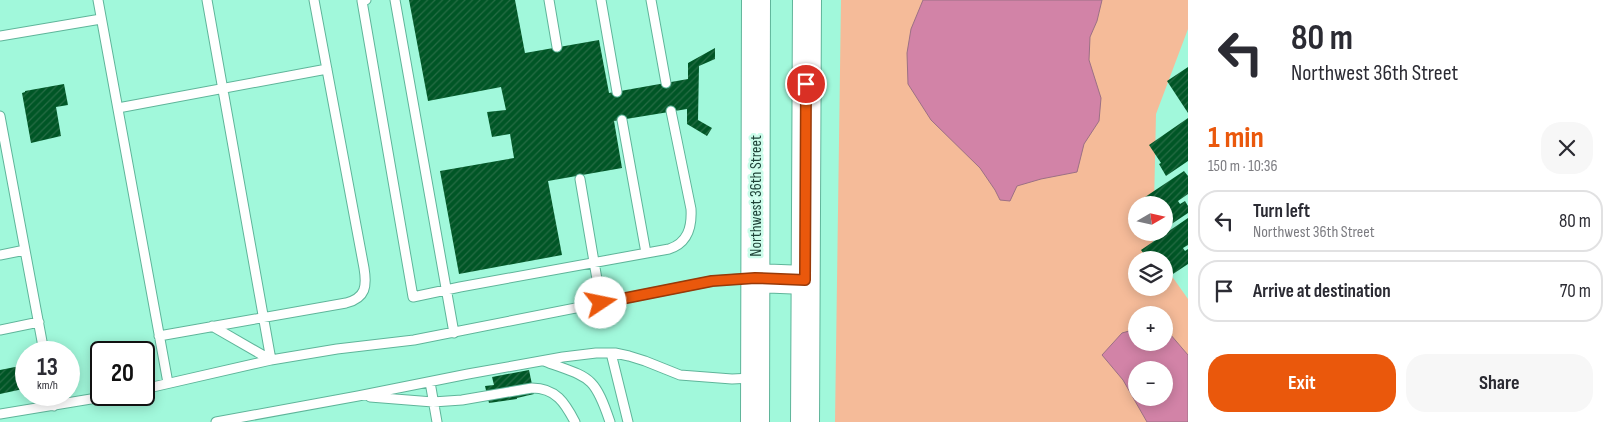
<!DOCTYPE html>
<meta charset="utf-8">
<style>
body{margin:0;font-family:"Sofia Sans Condensed",sans-serif;background:#f7f7f7;color:#2b2b33;height:100vh;display:flex;flex-direction:column;font-size:19px;white-space:nowrap}
*{box-sizing:border-box;margin:0}
p{font-size:16px;color:#7c7c81}
.icon{flex:none;width:28px;height:28px;fill:none;stroke:currentColor;stroke-width:2;stroke-linecap:round;stroke-linejoin:round}
.map{position:relative;flex:1;overflow:hidden}
.details{display:flex;flex-direction:column;background:#fff;width:425px}
.details>*{flex:none}
.guide{background:#fff;color:#2b2b33;overflow:hidden}
.needle{width:32px;rotate:81deg}
.tools{position:absolute;left:1128px;top:196px;display:grid;gap:10px}
.tools a{display:grid;place-items:center;width:45px;height:45px;border-radius:50%;background:#fff;box-shadow:0 2px 12px #0003;font-size:25px}
.speed{position:absolute;left:15px;top:341px;display:flex;gap:10px;font-size:25px;font-weight:700;text-align:center}
.speed>*{display:grid;place-content:center;width:65px;height:65px;border-radius:50%;background:#fff;box-shadow:0 2px 12px #0003;line-height:1}
.speed small{font-size:12px;font-weight:400}
.speed .limit{border:2px solid #111;border-radius:8px;background:#fff;color:#111}
.pin{position:absolute;display:grid;place-items:center;width:42px;height:42px;color:#fff;margin:-21px;border:2px solid #fff;border-radius:50%;box-shadow:0 1px 5px #0007}
.me{position:absolute;width:55px;margin:-28px;rotate:79deg;stroke-linejoin:round;filter:drop-shadow(0 0 4px #0008)}
.turn{display:flex;align-items:center;gap:18px;height:105px;padding:0 20px;font-size:22px}
.turn .icon{width:65px;height:65px;stroke-width:2.5}
.turn b{display:block;font-size:35px;line-height:42px}
.round{display:grid;place-items:center;flex:none;width:52px;height:52px;border-radius:20px;background:#f7f7f7}
.summary{display:flex;align-items:center;justify-content:space-between;height:85px;padding:0 20px}
h1{font-size:30px;font-weight:700;line-height:38px;color:#ea580c}
.action{display:flex;gap:10px;margin-top:auto;padding:10px 20px}
.action a{flex:1;height:58px;border-radius:20px;background:#ea580c;color:#fff;font-size:20px;font-weight:700;line-height:58px;text-align:center}
.action a+a{background:#f7f7f7;color:#2b2b33}
ul{padding:0;list-style:none}
li{display:flex;align-items:center;gap:15px;height:62px;margin:0 10px 8px;padding:0 10px;border:2px solid #e1e1e2;border-radius:20px}
li div{flex:1}
li b{display:block;font-size:19px}
li em{font-style:normal}
main{display:flex;flex:1;min-height:0}
.map>svg:first-child{display:block}
</style>
<main>
<div class="map">
<svg width="1188" height="422" viewBox="0 0 1188 422">
<defs>
<pattern id="building-hatch" width="6" height="6" patternUnits="userSpaceOnUse" patternTransform="scale(1.25)"><rect width="6" height="6" fill="#005626"/><path d="M-1 1l2-2M0 6l6-6M5 7l2-2" fill="none" stroke="#266c45"/></pattern>
</defs>
<rect width="100%" height="100%" fill="#a1f8db"/>
<path fill="#f5bb99" fill-rule="evenodd" d="M841,0h347v29l-32,85 -2,91h-18v27l17,1v17l7,10h-24v28h28v-23l24,34v123h-353zM1136,315h28v27h-28zM1136,370h28v28h-28z"/>
<path fill="#d283a7" stroke="#9c7085" fill-rule="evenodd" d="M923,0h179l-5,21 -7,16 -1,23 12,38 -2,23 -15,23 -7,28 -36,7 -24,7 -7,15 -10,-1 -5,-10 -15,-22 -49,-48 -23,-36 -1,-31 4,-24z
M1164,327l24,28v67h-41l-24,-42 -21,-25 20,-22 14,-4v13h28zM1136,370h28v28h-28z"/>
<path fill="url(#building-hatch)" d="M409,0h106l10,53 74,-13 10,53 79,-14v-16l27,-15v11l-16,7 -1,54 14,8 -5,8 -20,-12v-15l-73,12 8,47 -74,13 14,74 -103,19 -19,-103 74,-13 -4,-24 -18,3 -5,-25 19,-2 -5,-23 -73,14z
M1188,67v46l-21,-32z
M64,84l4,21 -12,2 5,29 -30,7 -9,-50 3,-1v-1z
M1188,118v43l-22,15 -7,-12 2,-1 -12,-18z
M1184,171l4,5v18l-10,7 2,3 5,-3 3,5v7l-24,16v-24h-27l-1,-2z
M1188,218v27l-5,3 2,3 3,-2v15l-24,16v-20h-16l-7,-10z
M20,366l6,4v15l-3,4 -23,5v-24z
M529,370l5,24 -17,4v1l-28,4 -4,-17 9,-1 -2,-8z"/>
<g fill="none" stroke-linecap="round" stroke-linejoin="round">
<g stroke="#5fb59a" stroke-width="11">
<path id="service" d="M98,0l70,383
M207,0l64,360
M366,0l-4,1 51,296 47,-10 209,-38c19,-6 23,-22 22,-40l-20,-98
M395,0l59,333
M549,0l8,47
M601,0l16,92
M651,0l15,83
M0,36l101,-17
M118,108l209,-39
M0,116l44,236
M622,120l24,133
M580,179l21,124
M0,255l25,-5
M212,326l59,34
M0,330l39,-8
M159,336l187,-33c20,-5 21,-17 18,-35l-50,-268
M611,353l17,69
M544,361c45,17 50,13 66,61
M430,382l7,40
M144,389l127,-29 66,-11 77,-9 298,-59 40,-3
M52,395l2,11
M370,397l63,5 29,-2 70,-12c24,0 33,15 43,34
M0,414l115,-19
M216,422l142,-26 110,-22 95,-17 33,-4h19l14,3 16,5 35,14 52,4 20,-1"/>
</g>
<g stroke="#5fb59a" stroke-width="30">
<path id="primary" d="M755,278l50,2
M755,422l1,-422
M805,422l2,-422"/>
</g>
<use href="#service" stroke="#fff" stroke-width="9"/>
<use href="#primary" stroke="#fff" stroke-width="28"/>
</g>
<g fill="none" stroke-linecap="round" stroke-linejoin="round">
<g stroke="#983908" stroke-width="12">
<path id="route" d="M601,303l111,-22 43,-3 50,2 1,-196"/>
</g>
<use href="#route" stroke="#ea580c" stroke-width="9"/>
</g>
<g text-anchor="middle" stroke-width="5" stroke-linejoin="round" paint-order="stroke">
<g font-size="16" fill="#1e4237" stroke="#ccfdeb">
<text transform="translate(755 196) rotate(-90)" y="6">Northwest 36th Street</text>
</g>
</g>
</svg>
<div class="tools">
<a><svg class="needle" viewBox="-14 -14 28 28"><path d="M0-13l5 13h-10z" fill="#e53935"/><path d="M0 13l5-13h-10z" fill="#7c7c81"/></svg></a>
<a><svg class="icon" aria-label="layers" viewBox="0 0 24 24"><path d="M12 4l9 5-9 5-9-5zM3 14l9 5 9-5"/></svg></a>
<a>+</a>
<a>−</a>
</div>
<div class="speed"><div>13<small>km/h</small></div><div class="limit">20</div></div>
<div class="pin" style="left:806px;top:84px;background:#d93025"><svg class="icon" aria-label="arrive" viewBox="0 0 24 24"><path d="M6 21V4h12l-3 4 3 4H6"/></svg></div>
<svg class="me" style="left:601px;top:303px" viewBox="-20 -20 40 40"><circle r="19" fill="#fff"/><path d="M0-13L10 11 0 6-10 11z" fill="#ea580c"/></svg>
</div>
<section class="details">
<div class="guide">
<div class="turn"><svg class="icon" aria-label="left" viewBox="0 0 24 24"><path d="M17 20v-9H6M10 6l-5 5 5 5"/></svg><div><b>80 m</b>Northwest 36th Street</div></div>
</div>
<div class="summary"><div><h1>1 min</h1><p>150 m · 10:36</p></div><a class="round"><svg class="icon" aria-label="close" viewBox="0 0 24 24"><path d="M6 6l12 12M18 6L6 18"/></svg></a></div>
<ul>
<li><svg class="icon" aria-label="left" viewBox="0 0 24 24"><path d="M17 20v-9H6M10 6l-5 5 5 5"/></svg><div><b>Turn left</b><p>Northwest 36th Street</p></div><em>80 m</em></li>
<li><svg class="icon" aria-label="arrive" viewBox="0 0 24 24"><path d="M6 21V4h12l-3 4 3 4H6"/></svg><div><b>Arrive at destination</b></div><em>70 m</em></li>
</ul>
<div class="action"><a>Exit</a><a>Share</a></div>
</section>
</main>
